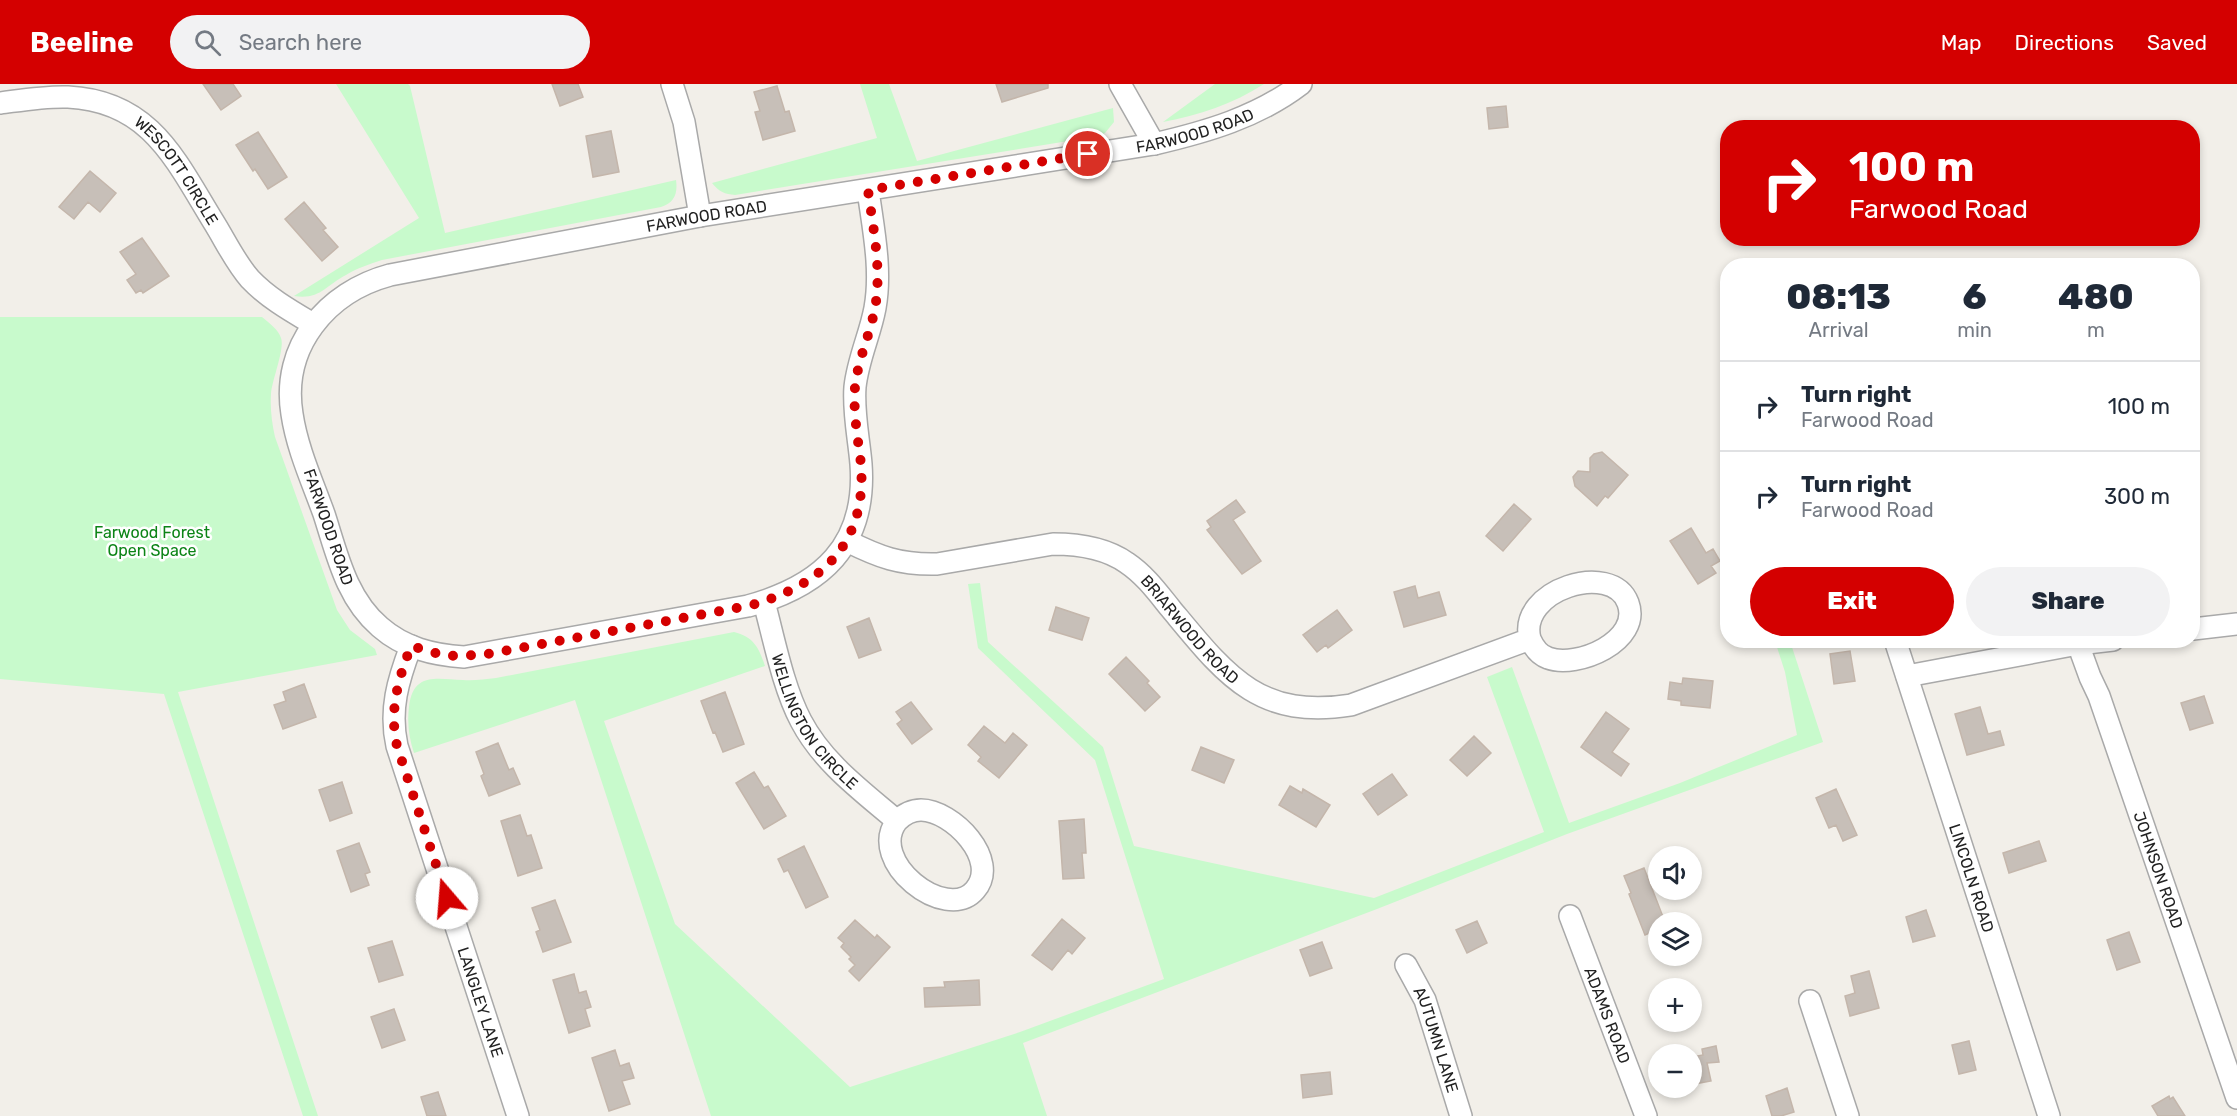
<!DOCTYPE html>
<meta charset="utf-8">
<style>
body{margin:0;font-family:Rubik,sans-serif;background:#f2f2f3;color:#1f2937;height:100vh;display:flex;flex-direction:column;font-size:22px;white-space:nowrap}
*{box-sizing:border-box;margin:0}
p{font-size:20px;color:#747a83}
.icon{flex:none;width:33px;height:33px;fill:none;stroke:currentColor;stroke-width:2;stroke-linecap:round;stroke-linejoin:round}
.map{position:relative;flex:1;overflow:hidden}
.drawer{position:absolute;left:1720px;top:174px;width:480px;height:390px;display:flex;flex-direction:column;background:#fff;border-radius:24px;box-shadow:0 3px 9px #0003}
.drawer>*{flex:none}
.top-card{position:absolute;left:1720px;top:36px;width:480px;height:126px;border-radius:24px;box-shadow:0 3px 9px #0003;background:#d40000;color:#fff;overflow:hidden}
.fabs{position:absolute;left:1648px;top:762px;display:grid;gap:12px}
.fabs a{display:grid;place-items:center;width:54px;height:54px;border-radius:50%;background:#fff;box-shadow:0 3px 9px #0003;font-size:30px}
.pin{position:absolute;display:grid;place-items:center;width:51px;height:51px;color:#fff;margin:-26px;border:3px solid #fff;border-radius:50%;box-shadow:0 2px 6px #0007}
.me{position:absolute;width:66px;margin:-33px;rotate:342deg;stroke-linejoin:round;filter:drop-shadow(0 0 4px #0008)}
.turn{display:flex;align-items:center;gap:21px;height:126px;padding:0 30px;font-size:27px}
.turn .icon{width:78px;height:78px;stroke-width:2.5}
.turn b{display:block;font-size:42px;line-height:51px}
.eta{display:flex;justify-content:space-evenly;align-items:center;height:102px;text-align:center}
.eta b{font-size:36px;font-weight:800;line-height:42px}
.action{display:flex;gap:12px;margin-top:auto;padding:12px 30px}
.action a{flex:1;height:69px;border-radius:36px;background:#d40000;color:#fff;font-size:24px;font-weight:800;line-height:69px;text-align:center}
.action a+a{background:#f2f2f3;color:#1f2937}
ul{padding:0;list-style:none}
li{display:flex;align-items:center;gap:18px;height:90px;padding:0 30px;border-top:2px solid #e0e1e3}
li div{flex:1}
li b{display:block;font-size:22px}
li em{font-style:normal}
header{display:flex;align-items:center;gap:36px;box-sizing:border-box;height:84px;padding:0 30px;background:#d40000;color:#fff}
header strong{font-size:28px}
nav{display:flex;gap:33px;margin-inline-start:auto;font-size:21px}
.search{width:420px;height:54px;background:#f2f2f3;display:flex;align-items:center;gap:15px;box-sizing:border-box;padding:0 21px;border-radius:33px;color:#747a83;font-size:22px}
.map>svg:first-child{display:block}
</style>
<header>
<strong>Beeline</strong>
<div class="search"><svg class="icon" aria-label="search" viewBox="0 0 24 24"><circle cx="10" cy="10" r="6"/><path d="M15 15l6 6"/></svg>Search here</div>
<nav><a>Map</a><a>Directions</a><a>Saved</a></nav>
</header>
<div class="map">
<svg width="2237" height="1032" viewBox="0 0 2237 1032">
<rect width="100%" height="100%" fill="#f2efe9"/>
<path fill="#c8facc" d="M336,0h72l2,2 35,147 231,-53c2,14 -2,23 -15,27l-279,53c-12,4 -25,8 -36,15 -21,11 -26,25 -52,21l125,-78z
M860,0h29l28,77 196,-53 1,14 -9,11 -6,3 -364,59c-10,-1 -16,-3 -23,-12l165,-45z
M1215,0h49c-31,20 -65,31 -101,38z
M0,233h262c7,6 16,12 19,21 4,11 -9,42 -10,56 -1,15 1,29 4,43l62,173 13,20 25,19 2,6 -199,37 140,424h-15l-139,-422 -164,-15z
M980,499l8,59 115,105 31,99 240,52 170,-66 -57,-155 25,-10 57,156 111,-40 117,-48 -12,-63 -10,-31h15l33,101 -256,92 -190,75 -354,134 24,73h-336l-136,-416 -161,53c-5,-15 -7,-30 -5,-46 4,-35 27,-28 54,-27 11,1 22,-1 33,-2l238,-46c20,5 25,16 31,34l-161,55 71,203 175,163 170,-55 144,-53 -69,-219 -117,-112 -10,-64z"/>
<path fill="#c7bfb8" stroke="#c4b6ab" stroke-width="1.5" d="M203,0h30l8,12 -20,14z
M552,0h26l5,13 -23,9z
M996,0h52v4l-46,14z
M777,2l8,26 4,-1 6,20 -32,9 -8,-28 5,-1 -6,-19z
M1506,22l2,21 -19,2 -2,-21z
M611,47l8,41 -26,5 -7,-41z
M258,48l29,45 -19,12 -13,-20 -2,2 -17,-26z
M90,87l26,22 -16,19 -12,-10 -14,17 -15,-12z
M304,118l22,26 -3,2 15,17 -16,14 -37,-42z
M142,154l27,38 -26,17 -2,-3 -5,3 -9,-13 9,-6 -16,-22z
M1602,368l26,23 -20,23 -3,-2 -8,10 -22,-20 -2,-9 5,-6 12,1v-14l4,-4z
M1236,416l9,12 -12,8 28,41 -19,13 -35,-44 4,-3 -4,-6z
M1514,420l17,15 -28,32 -17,-15z
M1691,444l15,25 7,-4 7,12 -9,5 5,7 -18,11 -28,-43z
M1415,502l3,12 21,-6 7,23 -42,12 -10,-35z
M1056,523l33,11 -7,22 -33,-10z
M1337,526l15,20 -24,18 -2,-3 -9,7 -14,-17z
M869,534l12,32 -22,8 -12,-31z
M1850,567l5,30 -21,3 -4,-30z
M1126,573l23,24 -2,2 13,14 -15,14 -36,-37z
M1683,594l30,3 -3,27 -29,-3v-4l-13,-2 2,-17 12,2z
M304,600l12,33 -33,12 -9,-24 12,-4 -3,-9z
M725,608l19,52 -21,8 -8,-20 -2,1 -12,-32z
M2204,612l9,27 -23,7 -9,-27z
M911,618l21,27 -20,15 -15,-20 5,-4 -6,-8z
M1980,623l8,27 12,-3 4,14 -37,10 -12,-41z
M1606,628l23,17 -17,23 17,12 -8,12 -40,-29z
M984,642l21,17 8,-10 14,12 -28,33 -21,-17 3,-4 -13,-12z
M1474,652l17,17 -24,23 -17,-16z
M498,659l11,27 4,-2 7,16 -31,12 -8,-20 3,-2 -8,-22z
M1201,663l33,13 -10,23 -32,-13z
M754,688l10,16 4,-2 18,30 -22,13 -28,-46z
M1392,690l15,21 -29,20 -15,-21z
M342,698l10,31 -22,8 -11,-31z
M1290,702l12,7 1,-4 27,16 -14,22 -37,-22z
M1836,705l21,46 -14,6 -7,-16 -7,3 -13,-30z
M520,731l7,21 4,-1 11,33 -24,8 -17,-55z
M1084,735l2,34h-4l2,25 -21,1 -4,-58z
M2039,757l7,20 -37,12 -6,-20z
M359,759l11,29 -5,2 4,11 -18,7 -14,-41z
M804,762l24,51 -22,11 -18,-38 -4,2 -6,-13z
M1644,784l21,54h-6v7l-14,6 -16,-41 2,-1 -7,-17z
M555,816l16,42 -28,10 -7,-20 4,-2 -8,-22z
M1926,826l9,26 -22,6 -7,-25z
M1062,835l23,19 -13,16 -4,-4 -16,20 -20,-15z
M855,836l20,18 2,-3 13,12 -31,34 -10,-10 6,-6 -6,-6 2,-2 -10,-10 3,-4 -6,-5z
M1477,837l10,22 -20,10 -11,-23z
M2129,848l11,30 -23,8 -10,-30z
M392,857l11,34 -24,7 -11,-34z
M1322,858l10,26 -22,8 -10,-26z
M1869,887l10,37 -29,8 -5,-20 10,-3 -4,-17z
M574,890l5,19 7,-2 5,16 -6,2 5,17 -21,7 -16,-53z
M979,896l1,25 -55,2 -1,-19 21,-1 -1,-5z
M394,925l11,31 -23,8 -11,-31z
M1969,957l7,29 -17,4 -7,-29z
M1716,962l3,16 -12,1 4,18 -17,3 -2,-27 11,-2 -1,-6z
M615,966l5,16 9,-3 5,15 -12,3 8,23 -21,7 -17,-53z
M1330,988l2,22 -29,4 -2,-23z
M1787,1004l7,24 -13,4h-9l-6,-20z
M438,1008l8,24h-19l-6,-19z
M2169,1012l1,3 3,-2 12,19h-27l-6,-10z"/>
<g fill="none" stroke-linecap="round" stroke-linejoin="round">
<g stroke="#a9a9a9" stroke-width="24">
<g id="street">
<path d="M672,0l12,38 16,94"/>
<path d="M1120,0l34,60"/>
<path id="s1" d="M0,19c23,-3 46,-7 68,-6 82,4 107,62 145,124 12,19 22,41 37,58 18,19 41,32 63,45"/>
<path id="s2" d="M868,106c5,38 14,79 7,118 -5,27 -17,51 -20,79 -2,26 4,52 6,77 6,82 -40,122 -113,142l-284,51c-31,-2 -60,-9 -84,-30 -34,-29 -43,-73 -56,-113 -12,-33 -27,-66 -32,-100 -11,-68 35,-122 98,-139l310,-59 454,-72c52,-12 104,-27 147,-60"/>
<path id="s3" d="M847,457c32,16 53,24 90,23l116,-20c26,0 53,4 74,19 18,12 31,30 44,46 54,65 87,111 180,96l179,-66c4,9 9,16 18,19 29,11 94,-17 80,-55 -16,-43 -111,-13 -98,36"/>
<path id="s4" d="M764,518c10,37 19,85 37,119 22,42 61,70 96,100 -31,40 49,103 78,69 26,-30 -23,-80 -54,-80 -10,0 -17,4 -24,11"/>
<path d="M2193,545l44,-5"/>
<path id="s5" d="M1895,556l154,476"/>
<path id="s6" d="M2078,560l12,33 9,19 138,402"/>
<path id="s7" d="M411,562c-13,34 -22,64 -14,100l121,370"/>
<path d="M1907,592l171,-32 35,-4"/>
<path id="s8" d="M1570,832l76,200"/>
<path id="s9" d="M1406,881l19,35 36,116"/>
<path d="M1810,917l38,115"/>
</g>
</g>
<use href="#street" stroke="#fff" stroke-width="21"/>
</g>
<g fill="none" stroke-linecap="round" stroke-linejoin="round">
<path stroke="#d40000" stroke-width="10" stroke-dasharray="0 18" d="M447,814l-50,-152c-8,-36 1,-66 14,-100l35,10 36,-1 266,-49c73,-20 119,-61 113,-142 -3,-25 -8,-51 -6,-77 3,-28 15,-52 20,-79 7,-39 -2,-80 -7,-118l220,-36"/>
</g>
<g text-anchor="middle" stroke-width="5" stroke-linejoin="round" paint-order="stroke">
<g font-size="16" fill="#222" stroke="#fff">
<text dy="6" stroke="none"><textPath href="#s2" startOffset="2096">FARWOOD ROAD</textPath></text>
<text dy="6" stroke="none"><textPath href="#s1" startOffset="207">WESCOTT CIRCLE</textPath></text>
<text dy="6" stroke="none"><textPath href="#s2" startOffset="1600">FARWOOD ROAD</textPath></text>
<text transform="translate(329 443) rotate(71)" y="6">FARWOOD ROAD</text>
<text dy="6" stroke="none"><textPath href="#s3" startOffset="381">BRIARWOOD ROAD</textPath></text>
<text dy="6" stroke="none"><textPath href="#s4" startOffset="132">WELLINGTON CIRCLE</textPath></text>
<text dy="6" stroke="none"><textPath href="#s6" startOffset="240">JOHNSON ROAD</textPath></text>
<text dy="6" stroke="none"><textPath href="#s5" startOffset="250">LINCOLN ROAD</textPath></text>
<text dy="6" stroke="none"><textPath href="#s7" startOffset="372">LANGLEY LANE</textPath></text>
<text dy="6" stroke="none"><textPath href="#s8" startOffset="106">ADAMS ROAD</textPath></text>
<text dy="6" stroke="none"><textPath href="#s9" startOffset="81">AUTUMN LANE</textPath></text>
</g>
<g font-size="16" fill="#0c8416" stroke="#fff">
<text x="152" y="454">Farwood Forest<tspan x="152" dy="18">Open Space</tspan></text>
</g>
</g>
</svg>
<div class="fabs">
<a><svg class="icon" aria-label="sound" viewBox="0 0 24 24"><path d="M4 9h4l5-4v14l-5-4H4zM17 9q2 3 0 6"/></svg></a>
<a><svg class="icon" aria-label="layers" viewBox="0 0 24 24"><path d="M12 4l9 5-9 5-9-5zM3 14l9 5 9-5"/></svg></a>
<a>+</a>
<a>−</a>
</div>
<div class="pin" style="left:1088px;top:70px;background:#d93025"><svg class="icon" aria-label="arrive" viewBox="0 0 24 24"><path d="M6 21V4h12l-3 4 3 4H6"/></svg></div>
<svg class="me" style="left:447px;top:814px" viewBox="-20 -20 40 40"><circle r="19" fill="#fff"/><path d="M0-13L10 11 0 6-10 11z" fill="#d40000"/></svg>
<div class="top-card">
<div class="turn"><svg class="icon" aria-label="right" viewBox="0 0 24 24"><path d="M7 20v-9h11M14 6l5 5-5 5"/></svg><div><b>100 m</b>Farwood Road</div></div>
</div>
<section class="drawer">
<div class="eta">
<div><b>08:13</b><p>Arrival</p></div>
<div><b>6</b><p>min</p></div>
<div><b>480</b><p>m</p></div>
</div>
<ul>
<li><svg class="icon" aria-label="right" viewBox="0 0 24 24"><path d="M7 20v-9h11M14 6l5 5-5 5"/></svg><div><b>Turn right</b><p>Farwood Road</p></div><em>100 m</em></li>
<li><svg class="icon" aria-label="right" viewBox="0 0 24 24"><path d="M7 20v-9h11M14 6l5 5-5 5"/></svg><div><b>Turn right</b><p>Farwood Road</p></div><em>300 m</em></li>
</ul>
<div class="action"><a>Exit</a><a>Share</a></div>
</section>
</div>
